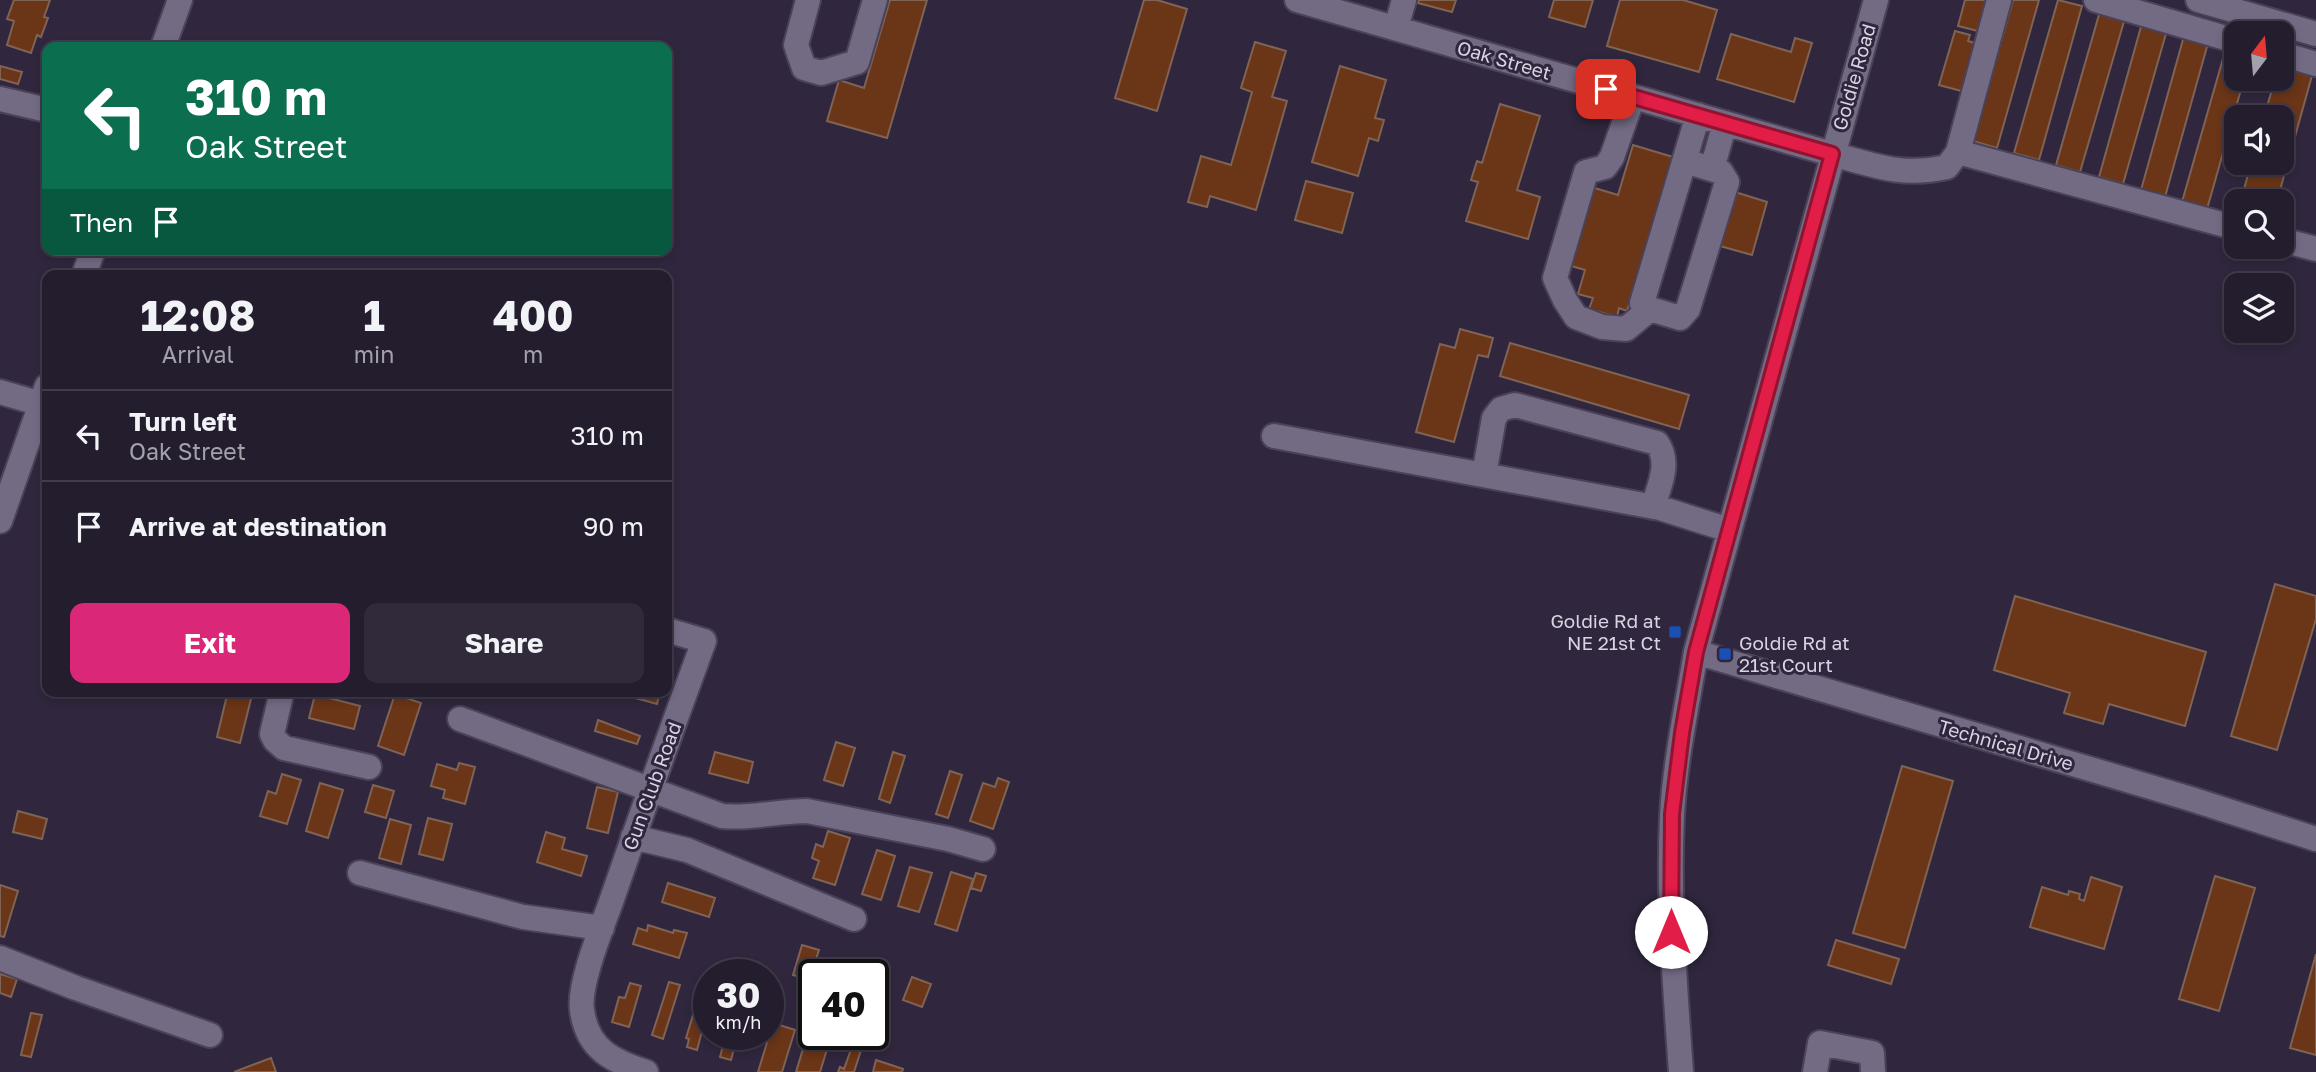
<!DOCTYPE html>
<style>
body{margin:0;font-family:"Golos Text",sans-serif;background:#302a3a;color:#f1f3f6;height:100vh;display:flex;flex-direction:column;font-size:26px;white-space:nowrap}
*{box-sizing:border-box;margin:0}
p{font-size:23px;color:#a3a2aa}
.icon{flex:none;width:38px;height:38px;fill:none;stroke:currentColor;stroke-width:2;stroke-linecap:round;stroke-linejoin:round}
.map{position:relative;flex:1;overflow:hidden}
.side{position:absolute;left:42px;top:270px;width:630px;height:427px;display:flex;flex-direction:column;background:#241d2e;border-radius:14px;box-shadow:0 4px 10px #0003,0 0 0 2px #413b4a}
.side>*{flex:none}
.banner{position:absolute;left:42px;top:42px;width:630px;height:214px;border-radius:14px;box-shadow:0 4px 10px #0003,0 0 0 2px #413b4a;background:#0b6e4f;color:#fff;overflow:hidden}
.needle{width:46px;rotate:16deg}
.controls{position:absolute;left:2224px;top:21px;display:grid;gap:14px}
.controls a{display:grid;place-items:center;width:70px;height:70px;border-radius:14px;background:#241d2e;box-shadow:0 4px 10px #0003,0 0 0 2px #413b4a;font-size:35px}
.speed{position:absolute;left:693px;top:959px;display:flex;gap:14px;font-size:35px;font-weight:700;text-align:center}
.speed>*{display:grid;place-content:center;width:91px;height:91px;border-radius:50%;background:#241d2e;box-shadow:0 4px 10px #0003,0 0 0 2px #413b4a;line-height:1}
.speed small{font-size:18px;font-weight:400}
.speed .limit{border:4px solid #111;border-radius:10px;background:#fff;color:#111}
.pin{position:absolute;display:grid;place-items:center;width:60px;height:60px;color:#fff;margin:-30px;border-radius:14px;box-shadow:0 4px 10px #0006}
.me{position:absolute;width:77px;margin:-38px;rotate:0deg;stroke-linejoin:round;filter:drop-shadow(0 0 5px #0008)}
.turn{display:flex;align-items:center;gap:24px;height:147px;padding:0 28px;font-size:32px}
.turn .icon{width:91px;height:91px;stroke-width:2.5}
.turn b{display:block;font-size:49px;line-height:60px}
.then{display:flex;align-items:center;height:66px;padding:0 28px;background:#0003;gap:14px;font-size:26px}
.eta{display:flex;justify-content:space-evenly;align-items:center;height:119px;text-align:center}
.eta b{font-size:42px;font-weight:700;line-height:49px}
.cta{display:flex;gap:14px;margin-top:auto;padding:14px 28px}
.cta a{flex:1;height:80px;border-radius:14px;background:#db2777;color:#fff;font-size:28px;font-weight:700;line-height:80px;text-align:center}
.cta a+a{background:#302a3a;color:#f1f3f6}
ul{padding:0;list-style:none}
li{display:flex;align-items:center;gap:21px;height:91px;padding:0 28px;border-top:2px solid #413b4a}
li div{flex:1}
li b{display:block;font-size:26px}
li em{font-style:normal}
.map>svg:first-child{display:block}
</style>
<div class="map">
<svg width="2316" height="1072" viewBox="0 0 2316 1072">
<rect width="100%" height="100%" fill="#30273e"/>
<path fill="#6b3517" stroke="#7f6355" stroke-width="2" d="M14,0h36l-6,17 4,1 -7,19 -4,-2 -6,18 -24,-8 7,-24 -7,-2z
M890,0h37l-40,138 -60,-17 12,-41 25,8z
M1144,0h13l30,9 -30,102 -42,-13z
M1419,0h37l-4,12 -34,-9z
M1554,0h39l-8,27 -36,-10z
M1620,0h63l34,10 -18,62 -92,-26z
M1965,0h26l-9,32 -24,-6z
M2013,0h26l-42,148 -24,-7z
M2058,0l24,6 -43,154 -25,-7z
M2100,11l25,7 -45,154 -24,-7z
M2142,23l25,7 -44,154 -24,-7z
M1955,31l15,4 -2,6 11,3 -14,48 -26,-7z
M1731,34l60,18 4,-14 17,5 -18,59 -77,-23z
M2184,36l24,7 -43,154 -24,-7z
M1255,42l31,9 -14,46 15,4 -31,109 -46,-14 -3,11 -19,-5 13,-46 30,9 21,-73 -11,-4z
M2226,48l10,3v28h8l-37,130 -25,-7z
M2282,64l31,8 -36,129h-36l10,-38h31v-46h-18l11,-38h7z
M0,66l22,6 -4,12 -18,-5z
M1340,66l46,14 -11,38 9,2 -6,21 -9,-3 -11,38 -46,-14z
M1500,104l40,12 -23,74 23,7 -12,42 -62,-18 12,-39 -7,-2 6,-19 5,2z
M1633,145l40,12 -46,154 -8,-3 -2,9 -28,-8 4,-11 -15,-4 7,-24 -20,-6 23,-78 30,9z
M1306,181l47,12 -11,40 -47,-13z
M1735,192l32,10 -15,53 -32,-9z
M1460,329l33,9 -5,19 -10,-2 -24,87 -38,-10 24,-88 15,4z
M1510,343l179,52 -10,34 -179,-53z
M2275,584l41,12v23l-39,131 -46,-14z
M2015,596l191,56 -21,74 -76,-22 -6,20 -39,-11 6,-20 -76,-23z
M228,691h25l-13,52 -23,-6z
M316,691h15l-2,7 31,8 -6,23 -45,-11z
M610,691h50l-3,13z
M395,694l26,9 -17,52 -26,-9z
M598,720l42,16 -3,8 -42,-13z
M836,742l19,6 -12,38 -19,-6z
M715,752l38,10 -5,21 -39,-10z
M893,752l12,4 -15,47 -11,-4z
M459,763l16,4 -10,37 -22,-6 2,-8 -14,-4 6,-22 20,6z
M1902,766l51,15 -48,167 -52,-15z
M950,771l12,4 -14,43 -12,-4z
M282,774l19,6 -14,44 -27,-8 8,-25 8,3z
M998,778l11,4 -16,47 -23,-8 13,-38 12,4z
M320,783l23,7 -15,48 -22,-7z
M373,785l21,6 -8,27 -21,-6z
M597,787l21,5 -10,41 -21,-5z
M18,811l29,8 -5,20 -29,-7z
M428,818l24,6 -9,36 -24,-6z
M390,819l21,6 -10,39 -22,-6z
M828,831l22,7 -15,47 -22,-7 6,-17 -7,-3 4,-14 7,3z
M546,832l19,6 -3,11 25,7 -6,20 -44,-14z
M877,850l18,6 -14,44 -19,-6z
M910,867l22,6 -13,39 -21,-6z
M951,872l22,7 -16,52 -22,-7z
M976,873l10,3 -5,15 -10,-3z
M2215,876l40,12 -36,123 -40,-12z
M2091,877l31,10 -18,62 -74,-22 12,-40 26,8 1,-4 11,3 -1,5 5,2z
M668,883l47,15 -6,19 -47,-15z
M0,885l18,6 -14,46 -4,-1z
M648,925l25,8 1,-3 13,3 -8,25 -46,-14 5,-16 9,3z
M1836,940l63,19 -8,25 -63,-19z
M802,945l17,5 -3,9 6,2 -4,14h-4v6l-21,-6z
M2316,954v101l-26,-7z
M840,966l22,7 -1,2h-24z
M0,974l17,5 -6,18 -11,-4z
M912,977l19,7 -9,23 -19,-7z
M669,982l11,3 -17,54 -11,-4z
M630,983l11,3 -12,41 -17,-5 7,-25 6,1z
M697,1002l12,3 -12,45 -10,-3 2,-8 -3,-1z
M31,1013l11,2 -11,42 -10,-2z
M773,1023l22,7 -13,42h-24z
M726,1034h12l-7,26 -11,-3z
M806,1039l22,7 -8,26h-24z
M854,1041l9,3 -9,28h-16l2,-5 4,2z
M271,1058l5,14h-42z
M876,1060l27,9 -1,3h-29z"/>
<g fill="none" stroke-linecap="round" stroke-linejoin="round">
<g stroke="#4a4256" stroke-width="28">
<path id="minor" d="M808,0l-12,45 8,23 17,5 36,-11 18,-62
M1297,0l535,154c45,12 69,23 115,13l11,-15 41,-152
M2096,0l140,41
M2198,0l118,34
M1396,28l8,-28
M163,47l17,-47
M2282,54l34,10
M1633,97l-21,60 -7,10 -19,5 -31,106 10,22 11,17 26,10 24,2 24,-20
M0,99l47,11
M1958,152l278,76
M1685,161l36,11 6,10 -39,127 -8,9 -30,-9 -8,-6 56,-188
M1712,169l13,-46
M2282,240l34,9
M84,275l9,-25
M0,392l41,12
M1274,436l386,72 69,22
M1484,475l10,-57 7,-9 14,-4 142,38c14,20 2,43 -4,64
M0,521l47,-135
M1696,652l495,147 125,40
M282,691l-10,43 3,6 9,8 85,19
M460,719l262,97c28,3 56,-5 85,-5l141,28 35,10
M633,837l54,13 167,69
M360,873l163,44 79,11
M0,958l76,30 134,47
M646,1072c-34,-11 -59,-23 -64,-62 -4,-25 20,-83 29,-108 30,-87 61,-174 93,-261l-37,-11
M1681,1072c-6,-85 -13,-171 -9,-256 3,-55 15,-110 24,-164l180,-652
M1815,1072l5,-29 52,10 1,19"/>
</g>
<use href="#minor" stroke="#736a84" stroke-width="24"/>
</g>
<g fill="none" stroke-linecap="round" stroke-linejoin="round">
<g stroke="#92132f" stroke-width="18">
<path id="route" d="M1606,89l226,65 -136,498 -14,81 -10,81 -1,118"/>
</g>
<use href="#route" stroke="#e11d48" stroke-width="12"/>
</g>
<g fill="#1a4fb4" stroke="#30273e" stroke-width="2.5">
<rect x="1668" y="625" width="14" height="14" rx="3.5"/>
<rect x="1718" y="647" width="14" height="14" rx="3.5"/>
</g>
<g text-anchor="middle" stroke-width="6" stroke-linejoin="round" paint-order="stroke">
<g font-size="19" fill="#d9d4e3" stroke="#30273e">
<text transform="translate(1504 60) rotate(16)" y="7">Oak Street</text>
<text transform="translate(1854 77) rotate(-74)" y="7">Goldie Road</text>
<text transform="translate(2006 745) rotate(16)" y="7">Technical Drive</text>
<text transform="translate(652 786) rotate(-70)" y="7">Gun Club Road</text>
</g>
<g font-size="19" fill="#d9d4e3" stroke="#30273e" text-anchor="end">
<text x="1661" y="628">Goldie Rd at<tspan x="1661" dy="22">NE 21st Ct</tspan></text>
<text x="1739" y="650" text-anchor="start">Goldie Rd at<tspan x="1739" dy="22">21st Court</tspan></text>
</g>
</g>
</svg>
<div class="controls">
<a><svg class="needle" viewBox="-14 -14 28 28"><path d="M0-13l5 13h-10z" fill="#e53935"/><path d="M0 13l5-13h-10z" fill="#a3a2aa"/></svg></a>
<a><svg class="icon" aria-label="sound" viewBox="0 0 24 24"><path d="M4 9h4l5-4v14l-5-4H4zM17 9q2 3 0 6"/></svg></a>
<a><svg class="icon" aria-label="search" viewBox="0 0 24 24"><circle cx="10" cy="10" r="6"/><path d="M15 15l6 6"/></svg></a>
<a><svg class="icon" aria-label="layers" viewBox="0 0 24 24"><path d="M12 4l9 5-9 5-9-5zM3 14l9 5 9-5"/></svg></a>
</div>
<div class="speed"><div>30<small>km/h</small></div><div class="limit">40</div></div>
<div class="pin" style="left:1606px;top:89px;background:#d93025"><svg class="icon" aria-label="arrive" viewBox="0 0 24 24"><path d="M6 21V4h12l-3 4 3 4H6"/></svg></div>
<svg class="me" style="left:1671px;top:932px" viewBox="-20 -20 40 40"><circle r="19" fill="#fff"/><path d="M0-13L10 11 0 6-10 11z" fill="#e11d48"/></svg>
<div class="banner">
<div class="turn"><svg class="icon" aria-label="left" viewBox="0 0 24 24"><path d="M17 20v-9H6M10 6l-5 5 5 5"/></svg><div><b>310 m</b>Oak Street</div></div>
<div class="then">Then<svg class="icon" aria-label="arrive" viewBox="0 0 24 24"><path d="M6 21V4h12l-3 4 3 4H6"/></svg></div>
</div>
<section class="side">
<div class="eta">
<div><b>12:08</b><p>Arrival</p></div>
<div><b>1</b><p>min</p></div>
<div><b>400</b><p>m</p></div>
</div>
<ul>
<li><svg class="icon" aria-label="left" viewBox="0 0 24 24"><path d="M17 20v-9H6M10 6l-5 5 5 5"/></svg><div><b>Turn left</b><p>Oak Street</p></div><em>310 m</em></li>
<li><svg class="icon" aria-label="arrive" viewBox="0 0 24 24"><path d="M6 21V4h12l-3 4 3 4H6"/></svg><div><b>Arrive at destination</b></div><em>90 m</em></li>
</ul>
<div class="cta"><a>Exit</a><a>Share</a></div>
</section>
</div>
